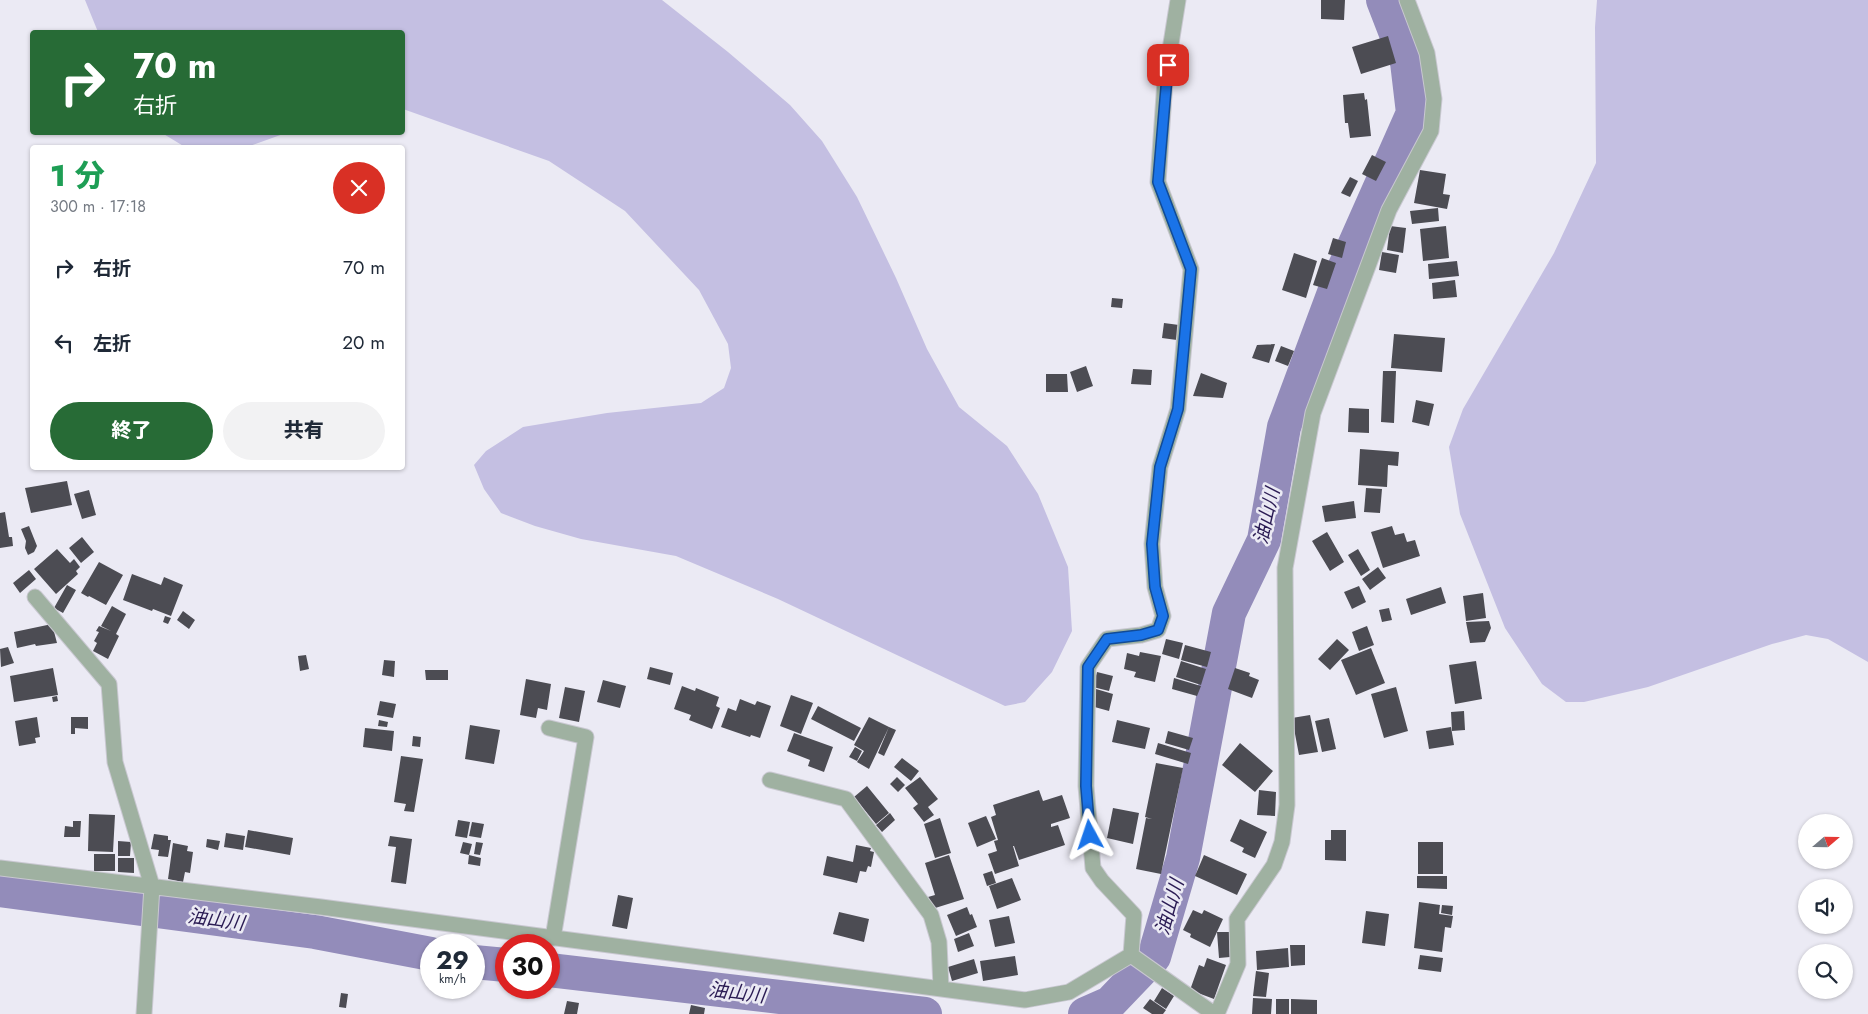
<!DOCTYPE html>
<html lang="ja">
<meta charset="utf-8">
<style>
body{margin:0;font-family:Jost,"Noto Sans JP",sans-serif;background:#f2f2f3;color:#1f2937;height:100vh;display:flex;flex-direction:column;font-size:19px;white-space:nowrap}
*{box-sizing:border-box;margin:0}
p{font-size:16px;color:#747a83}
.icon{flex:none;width:28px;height:28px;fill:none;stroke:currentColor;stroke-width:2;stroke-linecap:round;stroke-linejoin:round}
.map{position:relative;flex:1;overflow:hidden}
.sheet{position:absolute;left:30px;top:145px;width:375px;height:325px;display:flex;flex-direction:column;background:#fff;border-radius:5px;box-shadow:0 1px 4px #0004}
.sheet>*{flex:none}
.banner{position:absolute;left:30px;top:30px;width:375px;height:105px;border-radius:5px;box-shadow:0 1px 4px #0004;background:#276b36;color:#fff;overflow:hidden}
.needle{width:32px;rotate:70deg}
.tools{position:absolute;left:1798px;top:814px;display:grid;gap:10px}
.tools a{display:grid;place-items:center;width:55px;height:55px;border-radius:50%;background:#fff;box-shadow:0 1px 4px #0004;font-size:25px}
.speed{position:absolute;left:420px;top:934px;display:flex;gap:10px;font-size:25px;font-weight:700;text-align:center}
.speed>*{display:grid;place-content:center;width:65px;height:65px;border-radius:50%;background:#fff;box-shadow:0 1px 4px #0004;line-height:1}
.speed small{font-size:12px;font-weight:400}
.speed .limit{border:8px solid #d22;background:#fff;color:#111}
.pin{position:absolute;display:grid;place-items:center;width:42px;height:42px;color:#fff;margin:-21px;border-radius:10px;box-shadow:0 2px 8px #0006}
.me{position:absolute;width:55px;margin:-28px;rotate:355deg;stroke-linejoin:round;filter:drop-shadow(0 0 4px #0008)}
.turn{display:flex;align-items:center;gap:18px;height:105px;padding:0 20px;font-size:22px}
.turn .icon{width:65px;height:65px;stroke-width:2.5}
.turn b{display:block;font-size:35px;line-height:42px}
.round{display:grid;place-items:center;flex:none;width:52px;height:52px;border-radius:26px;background:#f2f2f3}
.head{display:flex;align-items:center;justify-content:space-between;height:85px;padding:0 20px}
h1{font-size:30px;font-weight:800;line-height:38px;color:#1e9e55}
.action{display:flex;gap:10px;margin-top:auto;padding:10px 20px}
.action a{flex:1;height:58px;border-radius:30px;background:#276b36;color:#fff;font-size:20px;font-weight:800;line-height:58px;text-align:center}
.action a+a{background:#f2f2f3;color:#1f2937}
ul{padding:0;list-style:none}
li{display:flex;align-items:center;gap:15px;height:75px;padding:0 20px}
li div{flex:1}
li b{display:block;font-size:19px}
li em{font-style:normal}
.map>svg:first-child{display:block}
</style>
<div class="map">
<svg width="1868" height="1014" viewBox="0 0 1868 1014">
<rect width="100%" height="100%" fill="#ebeaf4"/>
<path fill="#c4bfe2" d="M85,0h577l66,52 62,53 32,36 35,56 39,81 31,71 32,58 48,39 31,48 30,73 4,64 -20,41 -27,30 -20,4 -227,-107 -102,-43 -95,-17 -46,-13 -34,-13 -17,-24 -10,-24 12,-14 37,-24 84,-14 94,-10 23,-15 7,-20 -3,-24 -29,-54 -74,-79 -76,-50 -146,-52 -1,-77h-304z
M1597,0h271v662l-40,-23 -22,-4 -34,9 -124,43 -64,15h-18l-24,-18 -37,-56 -45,-114 -11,-67 14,-38 91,-156 42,-90 -1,-136z
M162,133h124l-42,15 -59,-1z"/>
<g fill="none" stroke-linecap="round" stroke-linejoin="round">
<path stroke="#938cba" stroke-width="34" d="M0,890l315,42 116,22
M474,962l32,3
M549,970l376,44
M1085,1014l25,-11 44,-46 29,-99 46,-245 35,-73 20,-113 54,-145 75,-169 -6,-51 -24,-62"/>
</g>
<path fill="#4c4c53" d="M1321,0h24l-1,20 -23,-1z
M1388,36l8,27 -35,11 -9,-27z
M1364,93l1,7 2,-1 4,37 -21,2 -2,-15h-3l-2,-28z
M1372,155l14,7 -10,19 -14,-7z
M1420,170l26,4 -3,20 7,1 -3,14 -33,-6z
M1350,177l8,4 -8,16 -9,-4z
M1438,208l1,13 -27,3 -2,-13z
M1390,226l16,2 -3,25 -16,-3z
M1446,226l3,32 -26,3 -3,-32z
M1333,238l13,4 -4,16 -14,-4z
M1382,252l17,3 -3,18 -17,-3z
M1294,253l23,8 -11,37 -24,-8z
M1322,258l14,5 -9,26 -14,-4z
M1457,261l2,15 -30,3 -1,-15z
M1455,280l2,17 -24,2 -1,-16z
M1112,298l11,1 -1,9 -11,-1z
M1164,323l15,2 -2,15 -15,-2z
M1394,334l51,4 -3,34 -51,-4z
M1275,344l-6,19 -17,-5 5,-13z
M1281,346l13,5 -6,15 -13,-5z
M1086,366l7,20 -16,6 -7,-20z
M1133,369l19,1 -1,15 -20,-1z
M1383,371h13l-2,52 -13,-1z
M1201,373l26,10 -4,15 -30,-2z
M1046,374h21l1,18h-22z
M1416,400l18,4 -5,22 -17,-4z
M1349,408l20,1v24l-21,-1z
M1360,449l39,3 -1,14 -10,-1 -1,22 -29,-2z
M67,481l5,24 -41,8 -6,-25z
M1366,488l16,1 -2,24 -16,-1z
M89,490l7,25 -14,4 -8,-25z
M1354,501l2,17 -31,4 -3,-16z
M5,512l4,25h3l1,9 -13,2v-35z
M29,526l8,20 -3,6 -6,3 -3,-7 1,-7 -5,-12z
M1392,526l3,9 9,-2 3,9 8,-2 5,16 -37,12 -12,-36z
M1327,532l17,30 -14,9 -18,-30z
M82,537l12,15 -13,11 -12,-15z
M57,549l13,14 4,-4 6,8 -4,4 2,3 -22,20 -22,-25z
M1358,549l12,21 -9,6 -13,-21z
M99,562l24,13 -17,30 -17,-9 -1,1 -7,-4z
M1378,567l8,11 -16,12 -8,-11z
M29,570l7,9 -16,14 -7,-10z
M132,574l29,11 3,-8 19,8 -12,31 -18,-7 -1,2 -29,-11z
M67,585l9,5 -13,23 -9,-5z
M1359,586l7,16 -14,7 -8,-17z
M1441,587l5,16 -35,12 -5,-16z
M1483,593l3,25 -20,3 -3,-25z
M112,606l14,8 -10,20 3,2 -11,23 -15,-8 4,-8 -3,-2 5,-9 -3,-1 3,-5 12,5 -10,-5z
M1389,608l3,12 -10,2 -3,-12z
M183,611l12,9 -6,9 -12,-9z
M165,616l6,2 -3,6 -5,-2z
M1489,621l2,7 -6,14 -15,1 -4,-21z
M52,624l5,19 -21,3 -1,-2 -18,4 -3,-16z
M1367,626l7,19 -15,6 -7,-19z
M1166,639l17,4 -4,16 -17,-5z
M1337,639l12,11 -19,20 -12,-11z
M1185,645l26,7 -4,15 -26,-7z
M8,647l6,16 -13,4 -1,-18z
M1371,648l14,35 -29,12 -15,-35z
M1140,652l21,4 -6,26 -21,-5 2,-5 -12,-3 3,-16 12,3z
M306,655l3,14 -9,2 -2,-15z
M384,660l11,1 -1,16 -12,-2z
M1181,661l25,8 -5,16 -25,-8z
M1476,661l6,38 -27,5 -6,-39z
M650,667l23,6 -3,12 -23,-6z
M53,668l5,27 -44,7 -4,-26z
M1235,668l15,5 -1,3 10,4 -7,18 -24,-9z
M425,670h23v10h-22z
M1097,672l16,4 -4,15 -16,-4z
M1174,678l27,8 -4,10 -25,-7z
M526,679l25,5 -4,26 -9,-2 -2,10 -16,-3z
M603,680l23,6 -6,22 -23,-6z
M682,686l13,5 1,-3 23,9 -3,9 4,2 -8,21 -23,-9 2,-5 -17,-6z
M565,687l20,4 -6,31 -20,-4z
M1396,687l12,44 -24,7 -13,-44z
M1096,689l17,5 -4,17 -18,-5z
M791,695l22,8 -12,31 -21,-8z
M57,696l1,5 -5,1 -1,-5z
M740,699l15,6 2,-4 14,5 -11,32 -9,-3 -1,2 -29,-10 7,-19 8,3z
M380,701l16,3 -3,14 -16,-3z
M818,706l43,22 -7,13 -43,-22z
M1464,711l1,19 -13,1 -1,-19z
M1310,715l8,37 -19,3 -7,-37z
M37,717l3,20 -5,1 1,5 -17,3 -4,-25z
M71,717h17v12l-13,-1v6h-4z
M869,717l20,10 -20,42 -12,-7 7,-11 -10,-6z
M1329,718l7,31 -14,3 -7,-31z
M379,720l9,2 -1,5 -9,-1z
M1117,720l33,8 -5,21 -33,-7z
M470,725l30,5 -6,34 -29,-5z
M889,727l7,3 -12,26 -6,-3z
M1451,727l3,18 -25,4 -3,-18z
M365,728l29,3 -2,20 -29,-4z
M1168,731l25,7 -4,12 -24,-7z
M794,733l39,14 -9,25 -16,-6 2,-6 -23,-9z
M413,736l8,1 -1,10 -8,-1z
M1158,743l33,10 -3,11 -33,-10z
M1240,743l33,28 -18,21 -33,-27z
M855,747l7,4 -5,10 -8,-4z
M401,756l22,3 -9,53 -10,-1 2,-7 -12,-2z
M902,758l17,13 -8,10 -17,-14z
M1156,763l27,5 -22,106 -25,-5 10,-51 6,1 -7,-2z
M897,777l8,8 -7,7 -8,-8z
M920,777l18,22 -10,8 6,8 -10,7 -11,-14 5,-4 -13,-16z
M867,786l22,27 -13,11 -22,-27z
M1039,790l4,11 19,-6 8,23 -19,6v3l7,-2 7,20 -46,15 -5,-14h-1l6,20 -24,8 -7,-20 9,-3 -3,-10 4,-1 -7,-23 5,-2 -3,-10z
M1259,790l17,2 -1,24 -18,-1z
M1113,808l26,5 -6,31 -26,-6z
M890,813l5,7 -13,12 -6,-7z
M89,814l26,1 -2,37 -25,-1z
M986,816l10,23 -19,8 -9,-24z
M940,818l11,35 -16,5 -11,-34z
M1240,819l27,13 -12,26 -13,-6 2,-4 -14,-7z
M458,820l12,2 -3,16 -12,-2z
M73,821h8l-1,16h-16l1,-11 8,1z
M472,822l12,2 -3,14 -12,-2z
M248,830l45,8 -3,17 -45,-8z
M1331,830h15v31l-21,-1v-20h6z
M226,833l19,3 -2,14 -19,-3z
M154,834l14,2v4h3l-3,17 -10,-1 1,-6 -8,-1z
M390,836l22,3 -6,45 -15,-2 5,-35 -8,-1z
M207,839l13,2 -2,9 -12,-3z
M118,841l13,1 -1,14h-12z
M463,842l9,2 -3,11 -9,-2z
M476,842l7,1 -3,12 -6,-1z
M1418,842h25v32h-25z
M173,843l15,3 -1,5 6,1 -3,21 -5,-1 -2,10 -15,-3z
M856,845l15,3 -1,3 4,1 -3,15 -3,-1 -2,6 -6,-1 -3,12 -34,-8 4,-19 26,6z
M94,854h21v17h-21z
M469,855l12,3 -1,8 -12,-2z
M949,855l15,44 -32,10 -4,-12 7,-2 -10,-32z
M1204,855l43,19 -10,21 -42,-19z
M118,858h16v15l-16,-1z
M992,871l4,12 -9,3 -4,-12z
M1417,876h30v13l-30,-1z
M1012,878l9,22 -24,9 -8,-23z
M618,895l15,3 -6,31 -15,-3z
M1419,902l21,3 -1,9 14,2 -2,12 -6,-1 -3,25 -28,-4z
M1442,905l11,1 -1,9 -11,-2z
M967,907l3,8 2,-1 5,13 -21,9 -9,-21z
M1193,910l9,4 2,-4 19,9 -13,28 -20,-10 1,-3 -8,-4z
M1366,911l23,3 -4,32 -23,-3z
M839,912l30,7 -5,23 -31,-8z
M1009,916l6,27 -20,4 -6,-27z
M1217,932h12l1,25 -11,1z
M969,933l5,13 -16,6 -4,-13z
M1290,945h15v20l-14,1z
M1288,948l1,19 -32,3 -1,-19z
M1420,955l23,3 -2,14 -23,-3z
M1015,956l3,19 -35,6 -3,-20z
M1207,958l19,7 -12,34 -24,-9 9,-25 5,2z
M974,959l4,14 -26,8 -4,-14z
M1256,971l13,2 -3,24 -13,-1z
M1162,988l12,8 -8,13 -12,-8z
M341,993l7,1 -2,14 -7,-1z
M1253,998l19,1 -1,15h-19z
M1150,999l16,11 -3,4h-11l-9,-6z
M1276,999h13v15h-13z
M1291,999l26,1v14h-26z
M567,1001l12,2 -2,11h-13z
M691,1005l14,3 -1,6h-15z"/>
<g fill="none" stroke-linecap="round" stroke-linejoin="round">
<g stroke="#c9c8d1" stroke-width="17">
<path id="street" d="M35,597l74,87 6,78 37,124 -8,128
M549,728l37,9 -33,201
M770,780l76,19 85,116 8,27 2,46
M0,868l321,39 704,93 44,-8 62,-37
M1131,955l3,-40 -32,-34 -9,-13 -7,-82 2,-119 19,-28 34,-4 17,-5 5,-14 -8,-29 -3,-43 8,-77 18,-58 13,-140 -33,-87 7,-101 13,-81
M1131,955l83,59
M1217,1014l21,-50 -1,-45 37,-54 8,-23 5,-37 -2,-237 28,-155 76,-203 42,-79 3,-32 -7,-46 -20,-53"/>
</g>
<use href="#street" stroke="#9fb1a1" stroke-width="15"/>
</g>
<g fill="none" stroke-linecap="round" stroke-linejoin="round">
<g stroke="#114b97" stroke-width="12">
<path id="route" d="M1090,835l-4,-49 2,-119 19,-28 34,-4 17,-5 5,-14 -8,-29 -3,-43 8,-77 18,-58 13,-140 -33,-87 10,-117"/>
</g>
<use href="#route" stroke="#1a73e8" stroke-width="9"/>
</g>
<g text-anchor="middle" stroke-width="5" stroke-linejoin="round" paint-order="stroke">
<g font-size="19" font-style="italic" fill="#2b1c54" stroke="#ebeaf4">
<text transform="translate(1266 516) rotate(-77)" y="7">油山川</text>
<text transform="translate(1169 907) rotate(-74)" y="7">油山川</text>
<text transform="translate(216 919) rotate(8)" y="7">油山川</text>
<text transform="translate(737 992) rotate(7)" y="7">油山川</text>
</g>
</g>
</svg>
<div class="tools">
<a><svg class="needle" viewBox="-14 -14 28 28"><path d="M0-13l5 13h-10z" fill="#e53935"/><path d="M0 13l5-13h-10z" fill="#747a83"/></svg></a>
<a><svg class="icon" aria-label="sound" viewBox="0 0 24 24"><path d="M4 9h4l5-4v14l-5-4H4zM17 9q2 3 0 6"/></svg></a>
<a><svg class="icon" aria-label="search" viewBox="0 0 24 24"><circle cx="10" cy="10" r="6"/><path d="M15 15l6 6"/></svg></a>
</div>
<div class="speed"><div>29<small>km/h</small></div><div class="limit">30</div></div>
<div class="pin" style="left:1168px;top:65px;background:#d93025"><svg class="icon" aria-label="arrive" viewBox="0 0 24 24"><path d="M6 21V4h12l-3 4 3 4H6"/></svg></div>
<svg class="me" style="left:1090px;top:835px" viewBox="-20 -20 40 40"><path d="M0-17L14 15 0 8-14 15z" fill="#1a73e8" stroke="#fff" stroke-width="4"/></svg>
<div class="banner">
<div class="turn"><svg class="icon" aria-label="right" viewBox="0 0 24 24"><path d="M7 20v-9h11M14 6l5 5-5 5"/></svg><div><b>70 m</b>右折</div></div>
</div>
<section class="sheet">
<div class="head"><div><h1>1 分</h1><p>300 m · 17:18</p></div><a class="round" style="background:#d93025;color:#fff"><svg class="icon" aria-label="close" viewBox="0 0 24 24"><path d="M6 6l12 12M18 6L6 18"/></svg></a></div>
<ul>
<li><svg class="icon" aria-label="right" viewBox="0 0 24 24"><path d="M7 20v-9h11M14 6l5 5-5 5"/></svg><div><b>右折</b></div><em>70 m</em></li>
<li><svg class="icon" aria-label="left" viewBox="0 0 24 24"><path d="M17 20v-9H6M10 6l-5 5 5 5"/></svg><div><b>左折</b></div><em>20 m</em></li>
</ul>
<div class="action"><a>終了</a><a>共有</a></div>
</section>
</div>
